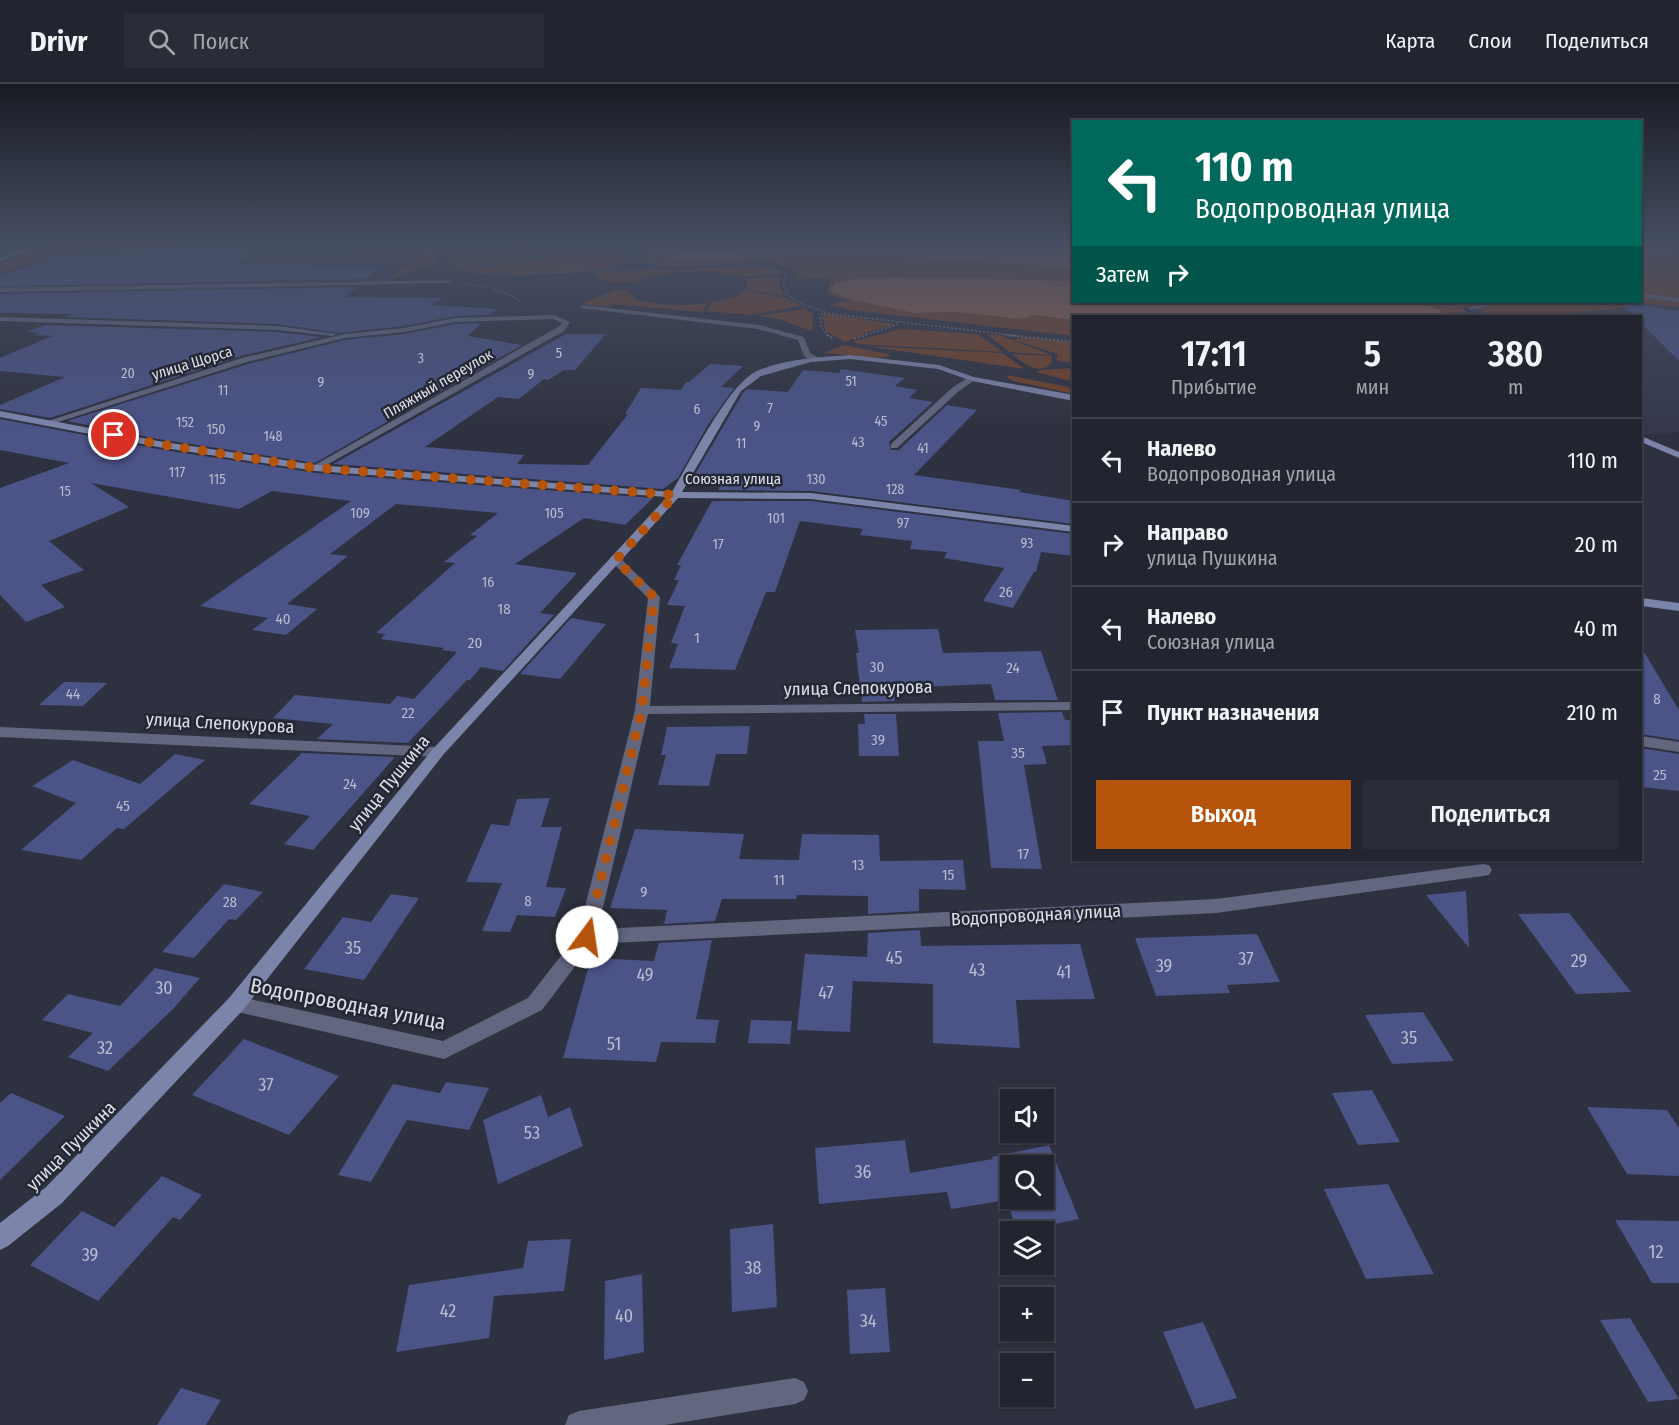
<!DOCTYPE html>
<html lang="ru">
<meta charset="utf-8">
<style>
body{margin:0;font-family:"Fira Sans Condensed",sans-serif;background:#2a2d37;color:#f1f3f6;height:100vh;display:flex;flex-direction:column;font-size:22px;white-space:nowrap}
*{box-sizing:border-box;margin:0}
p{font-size:20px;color:#a2a5aa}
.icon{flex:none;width:33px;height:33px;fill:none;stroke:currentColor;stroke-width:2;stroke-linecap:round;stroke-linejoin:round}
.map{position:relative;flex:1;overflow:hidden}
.sheet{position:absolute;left:1072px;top:231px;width:570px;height:546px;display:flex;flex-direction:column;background:#22252f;border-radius:0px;box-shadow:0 2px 4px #0004,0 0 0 2px #3f424b}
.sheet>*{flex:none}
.top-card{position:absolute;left:1072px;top:36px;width:570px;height:183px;border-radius:0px;box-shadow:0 2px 4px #0004,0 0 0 2px #3f424b;background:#00695c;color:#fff;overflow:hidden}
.controls{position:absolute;left:1000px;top:1005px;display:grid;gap:12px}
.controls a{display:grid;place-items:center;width:54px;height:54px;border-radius:0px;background:#22252f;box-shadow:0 2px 4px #0004,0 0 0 2px #3f424b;font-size:30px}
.pin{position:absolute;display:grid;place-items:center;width:51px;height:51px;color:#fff;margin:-26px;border:3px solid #fff;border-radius:50%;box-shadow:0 2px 6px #0007}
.me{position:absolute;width:66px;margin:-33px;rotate:14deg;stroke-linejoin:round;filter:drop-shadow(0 0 4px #0008)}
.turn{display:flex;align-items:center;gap:21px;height:126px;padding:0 24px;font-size:27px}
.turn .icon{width:78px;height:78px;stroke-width:2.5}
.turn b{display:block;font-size:42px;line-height:51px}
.then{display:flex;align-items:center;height:57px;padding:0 24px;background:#0003;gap:12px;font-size:22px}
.eta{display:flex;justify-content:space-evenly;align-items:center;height:102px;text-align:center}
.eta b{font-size:36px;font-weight:600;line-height:42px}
.primary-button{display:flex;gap:12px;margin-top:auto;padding:12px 24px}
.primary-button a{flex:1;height:69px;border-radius:0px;background:#b45309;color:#fff;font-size:24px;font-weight:600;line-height:69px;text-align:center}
.primary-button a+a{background:#2a2d37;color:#f1f3f6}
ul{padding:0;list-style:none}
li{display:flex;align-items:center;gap:18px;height:84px;padding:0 24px;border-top:2px solid #3f424b}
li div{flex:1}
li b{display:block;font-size:22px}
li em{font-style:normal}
header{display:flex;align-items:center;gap:36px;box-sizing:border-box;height:84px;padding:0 30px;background:#22252f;border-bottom:2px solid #3f424b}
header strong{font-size:28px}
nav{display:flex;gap:33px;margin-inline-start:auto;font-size:21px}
.search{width:420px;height:54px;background:#2a2d37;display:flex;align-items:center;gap:15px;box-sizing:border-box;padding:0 21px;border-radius:0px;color:#a2a5aa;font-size:22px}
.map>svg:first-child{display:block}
</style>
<header>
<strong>Drivr</strong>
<div class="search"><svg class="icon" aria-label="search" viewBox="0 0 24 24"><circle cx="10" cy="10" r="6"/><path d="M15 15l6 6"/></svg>Поиск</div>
<nav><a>Карта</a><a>Слои</a><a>Поделиться</a></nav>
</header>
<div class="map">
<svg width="1679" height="1341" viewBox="0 0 1679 1341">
<rect width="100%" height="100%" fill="#2e313f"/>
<path fill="#35384c" d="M262,160h102l-10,12 67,-2 -38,30 -73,6 -227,5 -83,-2v-20l56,-21z
M1635,218l44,5v125l-32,3 -6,-4v-115h-68l-1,-3 51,-5z"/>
<path fill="#734127" d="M55,160h207l-206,8 -56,21v-9z
M364,160h215l-146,10 5,7 -51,20 33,-26 -67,2z
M604,160h14c-54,9 -112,22 -167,10z
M642,160h29l-20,3 32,13 155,-5 75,2 161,11v13l-213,-3 -8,22 61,13 43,-1 64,7 14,-4 39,5v16l-224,-26 -21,-6 19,-3 -18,-7 -3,-5 5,-9 -11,-3 -25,3 2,-7c-35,-29 -130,13 -162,-18l4,-3z
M691,160h42l1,8 -65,2v-3z
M1641,160h38v63l-44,-5 -12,6 -51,5 1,3h-90l-2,-6 -20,-3 10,9h-24l-2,-3 -27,-11h223z
M594,167l30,5 5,3c-19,18 -137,17 -164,11z
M446,172l43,5 39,-2 -70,10z
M755,182l21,3 8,5 -45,3 -30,-6 -29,1 -2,-3z
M673,185l1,3c-28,4 -58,21 -83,1z
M780,192l-1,10 6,10 -38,-7v-8l-5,-2z
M614,206h12c10,19 64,15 82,13l-6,9 -91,-8 -1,3 -28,-3z
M746,206l43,9 13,7 -51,9 -45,-4 5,-8 24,-6z
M804,225l9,5 -1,17 -37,-13 -16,-2z
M825,230h6l64,10 -27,8 -23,10 -19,-11 -4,-14z
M901,245l76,5 26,18 -145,-8 -6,-2z
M986,250l13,1 53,20 -42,-3z
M1022,253l52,6v20l-15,-2 -3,-2 2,-4 -3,-2 -39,-12v-2z
M844,261l44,9 2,2 -13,2 -53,-5z
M866,262l136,7 23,16z
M1012,270l40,2 -1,7c-11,14 -29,-1 -39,-9z
M1074,284v14l-38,-10 5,-2z
M1007,291l67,13v6l-60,-13 -6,-3z"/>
<path fill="#9a6044" d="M671,160h20l-22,7v3l64,-2v-8h341v24l-161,-11 -75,-2 -155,5 -25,-4 -8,-8z
M893,193l181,4v21h344l20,7 9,7h-373v4l-39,-5 -14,4 -64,-7 -43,1 -61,-13 -18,-7 -3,-4 3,-6 26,-5z"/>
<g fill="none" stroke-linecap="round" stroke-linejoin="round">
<path fill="#9a6044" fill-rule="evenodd" d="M1641,160h38v2h-38z"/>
</g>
<path fill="#4b5387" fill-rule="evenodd" d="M268,160l-29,20 74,-2 -6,5 73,-1 -16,13 -364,7v-9l64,-25z
M356,203l-11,10 98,1 -11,7 65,4 -7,6 -35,1 -51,10 -65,7 -62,-9 -212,-7 9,-3 -74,-1v-19z
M1619,218l60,9v50l-38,-38v-7h-7z
M481,239l-13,13 54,9 -207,118 -157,-24 -91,-18 181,-57 97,-24 59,-6 51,-10z
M45,241l232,7 45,5 -81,19 -191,62 -50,-9v-4l65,-28 -65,-6v-13l52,-22 -18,-1 6,-2 -14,-1z
M566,250h40l-31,36h-11l-16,10 -4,-1 -25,20 -21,-2 -73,50 99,8 -7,9 71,1 40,-51h-3l16,-26 40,2 5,-8h3l21,-18 33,2 -22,21 13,1 -26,37 -30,53 -15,11 -330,-25z
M841,285l64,9 -10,8 22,4 -8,8 24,4 -44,40 2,8h8l48,-45 30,5 -63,65 107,15 -2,2 55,9v23l-263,-33 -93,-1 4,-8 -30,-3 51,-86 4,-4 41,3 15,-22 36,3z
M0,335l158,30 158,24 337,25 -28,27 -41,-7 -69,46 62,9 -37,40 14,2 -51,56 -22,-4 -11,13h-3l-59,63 -91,-4 16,-15 -60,-6 22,-23 95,9 7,-8 17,3 43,-47 -15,-2 2,-2 -63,-9 4,-5 -9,-1 79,-70 -11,-1 33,-26 -7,-1 28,-22 -102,-9 -66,50 18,2 -61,48 30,5 -31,26 -34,-5 16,-12 -68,-12 151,-105 -79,-10 -33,18 -148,-26 38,24 -80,34 35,29 -43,15 24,22 -39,15 -26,-27v-107l69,-25 -69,-13z
M712,417h99l263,33v22l-33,-4 -5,20h-2l-21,36 -30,-7 21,-33 -60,-10 3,-6 -37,-3 2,-8 -52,-6 3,-6 -63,-8 -25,71h-9l-31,78 -66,-2 9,-24 -7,-1 14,-37 -18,-1 12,-25h-5l7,-15h-4z
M571,534l35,6 -46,55 -40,-5z
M938,545l5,24 98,-2 17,49h-63l-4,-16 -97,4 1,13 -33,1 -6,-49h3l-4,-23z
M1641,563l38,63v30l-38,-6z
M64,598h5l38,1 -24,23 -44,-1z
M1062,628l3,8h9v25l-32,1 5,18 -23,1 18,104 -51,-1 -13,-127h26l-6,-28z
M864,630h32l3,42h-40l-1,-32h7z
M750,642l-3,28h-31l-7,32 -51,-1 8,-30h-5l6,-28z
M1641,664l38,6v37l-38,-4z
M302,669l93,4 -82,93 -29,-6 26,-28 -61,-12z
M175,670l30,6 -81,69 -7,-1 -36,32 -60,-10 55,-47 -44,-17 41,-26 67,24z
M550,714l-9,29h21l-16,60 20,1 -11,29 -38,-2 -7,17 -28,-1 20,-48 -36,-1 25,-58 18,2 8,-27z
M635,745l109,5 -5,25 60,1 3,-26 77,1 1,26 83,-1 3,30 -47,-1v22l-51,3v-18l-71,-1 -1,4h-74l-7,22 -51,3 3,-14 -57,-2z
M224,800l39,8 -27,28 -7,-1 -35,39 -32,-6z
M1466,807l3,57 -43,-53z
M391,810l28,4 -55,82 -60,-11 39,-52 28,5z
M1569,829l62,79 -55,2 -58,-80z
M920,846l1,16 159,-2 15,55 -79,1 4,48 -87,-5v-59l-80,-3 -3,51 -53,-2 8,-76 62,3 1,-24z
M1257,850l23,48 -53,3 3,8 -74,3 -21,-58z
M712,856l-16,79 23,1 -4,23 -54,-1 -5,20 -93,-4 28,-100 63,3 5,-18z
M155,884l45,10 -27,31 -65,62 -40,-14 25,-24 -51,-13 26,-26 52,12z
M1423,928l31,49 -62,3 -27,-49z
M751,936l41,1 -2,23 -42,-1z
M244,955l95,37 -50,59 -97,-40z
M446,998l43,6 -20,42 -62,-10 -36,62 -33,-7 55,-91 47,9z
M1372,1006l28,52 -42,3 -26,-52z
M11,1009l54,23 -65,64v-77z
M541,1011l7,22 22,-10 13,39 -85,38 -15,-64z
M1587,1023l80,3 12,18v48l-52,-2z
M905,1056l5,33 83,-14 -1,-2 57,-12 30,74 -62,13 -10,-32 -56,9 -4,-17 -128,12 -4,-56zM1011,1082h33v32h-33z
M162,1092l40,19 -22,25 -7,-3 -75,84 -68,-36 52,-54 32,16z
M1388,1100l46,90 -68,5 -42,-90z
M1615,1136l64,1v62h-27z
M773,1140l4,83 -45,5 -2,-83z
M571,1155l-7,52 -70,5 -5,42 -93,14 13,-67 114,-17 5,-27z
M642,1190l2,78 -40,8 1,-79z
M885,1204l5,64 -40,2 -3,-64z
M1630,1234l49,81 -31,3 -48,-82z
M1203,1238l34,76 -42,11 -32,-77z
M181,1304l40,12 -15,25h-49z"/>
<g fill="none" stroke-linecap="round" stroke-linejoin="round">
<path stroke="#6f727e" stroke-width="1.5" stroke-dasharray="2 2" stroke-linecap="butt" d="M408,160c16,5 32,11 49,13 59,10 120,-4 179,-13l-8,8 3,7c47,16 119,-6 155,15l-3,8c3,20 27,25 44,30
M1641,174l10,-8 28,-1
M461,185l52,-7
M463,187l43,4 153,-7
M466,200l23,3 30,12
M1429,218l26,5
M829,252l-8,-9 -1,-11 4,-3 195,23
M862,252l36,-12"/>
<path stroke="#6f727e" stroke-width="2" stroke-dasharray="2 2" stroke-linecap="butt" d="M827,251l7,4
M1005,251l69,7
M854,255l12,-4"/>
<path fill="#62677f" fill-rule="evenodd" d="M452,196l-2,3 -450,9v-4z
M1641,209l38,5v4l-38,-5z
M1493,218h11l-33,8 -3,-2z
M582,221l177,20 45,12 6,16 12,7 -7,2 -11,-6 -6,-16 -40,-11 -178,-21z
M554,231l16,7 -6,9 -248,140 -3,-1v-4l245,-139 4,-4 -9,-4 -98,3 -51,10 -59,6 -98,24 -195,62 -7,-2 197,-64 103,-24 59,-6 51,-10z
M0,233l277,9 60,8 -4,2 -56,-6 -277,-9z
M969,293l7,2 -17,12 -62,57h-6v-4l62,-57z
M616,473l4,1 40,39 -10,109 424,-4v8l-426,4 -50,215 618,-30 267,-35 6,1 3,5 -3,5 -6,1 -267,37 -624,31 -50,66 -98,49 -215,-49 -3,-6 3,-6 7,-2 207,45 85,-43 50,-64 57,-224 13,-112 -36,-36v-4z
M0,643l438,20 7,5 -7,5 -438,-20z
M1641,652l38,6v10l-38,-6z
M795,1294l9,4 4,9 -4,9 -9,4 -130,21h-100l4,-10 10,-4z"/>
<path fill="#7d84aa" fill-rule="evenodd" d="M39,160h7l-46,18v-4z
M850,271l89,10 35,12 100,18v6l-102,-20 -34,-12 -88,-10 -39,3 -50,14 -20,15 -59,101 129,1 263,33v6l-263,-33 -133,-1 -235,257 -200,255 -181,193 -54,43 -8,4v-27l46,-36 183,-189 204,-249 234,-252 -351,-26 -158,-24 -158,-30v-6l158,30 158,24 356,27c18,-30 55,-105 83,-120 26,-13 66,-15 95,-17z
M1641,352l38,16v6l-38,-16z
M1641,514l38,5v8l-38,-5z"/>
</g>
<linearGradient id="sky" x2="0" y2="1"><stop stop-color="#191b23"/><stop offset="0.46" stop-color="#464e63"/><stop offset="1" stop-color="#464e63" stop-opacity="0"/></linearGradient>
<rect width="1679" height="347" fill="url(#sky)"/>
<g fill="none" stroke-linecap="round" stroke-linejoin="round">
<path stroke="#b45309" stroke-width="10" stroke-dasharray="0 18" d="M114,351l44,9 158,24 359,27 -59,65 38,37 -12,113 -55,227"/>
</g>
<g text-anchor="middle" stroke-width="5" stroke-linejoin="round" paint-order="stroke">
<g font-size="14" fill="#b9bdd0">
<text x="559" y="274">5</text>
<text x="421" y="279">3</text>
<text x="128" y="294">20</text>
<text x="531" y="295">9</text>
<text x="851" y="302">51</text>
<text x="321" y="303">9</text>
<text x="223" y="311">11</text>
<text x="770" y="329">7</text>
<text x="697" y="330">6</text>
<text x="881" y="342">45</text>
<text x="185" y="343">152</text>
<text x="757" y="347">9</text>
<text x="216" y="350">150</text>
<text x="273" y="357">148</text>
<text x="858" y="363">43</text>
<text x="741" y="364">11</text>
<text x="923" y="369">41</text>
<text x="177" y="393">117</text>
<text x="217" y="400">115</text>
<text x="816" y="400">130</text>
<text x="895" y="410">128</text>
<text x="65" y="412">15</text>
<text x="360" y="434">109</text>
<text x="554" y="434">105</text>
<text x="776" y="439">101</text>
<text x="903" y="444">97</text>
<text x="1027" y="464">93</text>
<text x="718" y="465">17</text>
<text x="488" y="503">16</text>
</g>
<g font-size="15" fill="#dee0e9" stroke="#242734">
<text transform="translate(192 279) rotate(-17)" y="5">улица Щорса</text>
<text transform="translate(438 300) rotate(-30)" y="5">Пляжный переулок</text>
<text x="733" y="400">Союзная улица</text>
</g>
<g font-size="15" fill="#b9bdd0">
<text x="1006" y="513">26</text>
<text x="504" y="530">18</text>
<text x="283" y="540">40</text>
<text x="697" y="559">1</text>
<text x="475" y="564">20</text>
<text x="877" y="588">30</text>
<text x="1013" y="589">24</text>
<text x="73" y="615">44</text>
<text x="1657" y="620">8</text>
<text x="408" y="634">22</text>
<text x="878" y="661">39</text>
<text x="1018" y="674">35</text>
<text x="1660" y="696">25</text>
<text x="350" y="705">24</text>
<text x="123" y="727">45</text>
<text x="1023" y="775">17</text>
<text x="858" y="786">13</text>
<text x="948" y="796">15</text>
<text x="779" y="801">11</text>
<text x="644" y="813">9</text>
<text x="528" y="822">8</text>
<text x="230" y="823">28</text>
</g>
<g font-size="18" fill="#dee0e9" stroke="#242734">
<text transform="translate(858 604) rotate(-1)" y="6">улица Слепокурова</text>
<text transform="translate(220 639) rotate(3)" y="6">улица Слепокурова</text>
<text transform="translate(389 699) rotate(-51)" y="6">улица Пушкина</text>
<text transform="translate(1036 831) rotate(-3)" y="6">Водопроводная улица</text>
<text transform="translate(71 1062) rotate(-45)" y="6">улица Пушкина</text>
</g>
<g font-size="18" fill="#b9bdd0">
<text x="353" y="870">35</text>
<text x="894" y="880">45</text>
<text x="1246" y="881">37</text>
<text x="1579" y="883">29</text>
<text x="1164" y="888">39</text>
<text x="977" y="892">43</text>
<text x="1064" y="894">41</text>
<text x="645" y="897">49</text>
<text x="164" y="910">30</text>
<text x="826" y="915">47</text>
<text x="1409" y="960">35</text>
<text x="614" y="966">51</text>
<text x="105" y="970">32</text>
<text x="266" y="1007">37</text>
<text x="532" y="1055">53</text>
<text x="863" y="1094">36</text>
<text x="1656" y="1174">12</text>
<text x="90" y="1177">39</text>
<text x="753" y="1190">38</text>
<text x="448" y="1233">42</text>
<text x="624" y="1238">40</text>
<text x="868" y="1243">34</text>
</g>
<g font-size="21" fill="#dee0e9" stroke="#242734">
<text transform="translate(348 920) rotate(11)" y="7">Водопроводная улица</text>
</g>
</g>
</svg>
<div class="controls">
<a><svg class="icon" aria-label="sound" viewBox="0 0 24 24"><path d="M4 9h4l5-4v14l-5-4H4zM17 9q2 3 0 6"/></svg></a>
<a><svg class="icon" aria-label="search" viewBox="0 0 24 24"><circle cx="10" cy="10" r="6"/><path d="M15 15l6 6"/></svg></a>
<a><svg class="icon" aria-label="layers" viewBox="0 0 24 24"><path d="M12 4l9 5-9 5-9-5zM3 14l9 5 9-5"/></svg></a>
<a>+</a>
<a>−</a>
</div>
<div class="pin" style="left:114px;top:351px;background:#d93025"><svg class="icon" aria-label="arrive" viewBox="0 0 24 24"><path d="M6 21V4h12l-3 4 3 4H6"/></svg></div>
<svg class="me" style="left:587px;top:853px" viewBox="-20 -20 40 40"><circle r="19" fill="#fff"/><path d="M0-13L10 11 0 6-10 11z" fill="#b45309"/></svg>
<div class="top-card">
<div class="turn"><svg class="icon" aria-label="left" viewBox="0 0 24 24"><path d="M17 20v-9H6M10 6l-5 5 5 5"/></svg><div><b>110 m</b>Водопроводная улица</div></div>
<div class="then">Затем<svg class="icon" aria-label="right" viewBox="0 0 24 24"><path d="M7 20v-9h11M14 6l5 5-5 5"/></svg></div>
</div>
<section class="sheet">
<div class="eta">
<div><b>17:11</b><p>Прибытие</p></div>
<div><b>5</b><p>мин</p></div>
<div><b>380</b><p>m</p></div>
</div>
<ul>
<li><svg class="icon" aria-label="left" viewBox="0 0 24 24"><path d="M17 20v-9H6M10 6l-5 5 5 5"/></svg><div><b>Налево</b><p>Водопроводная улица</p></div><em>110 m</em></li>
<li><svg class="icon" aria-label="right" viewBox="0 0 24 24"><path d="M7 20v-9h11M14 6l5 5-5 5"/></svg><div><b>Направо</b><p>улица Пушкина</p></div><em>20 m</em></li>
<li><svg class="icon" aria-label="left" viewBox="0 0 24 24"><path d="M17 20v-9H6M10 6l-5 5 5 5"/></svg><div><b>Налево</b><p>Союзная улица</p></div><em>40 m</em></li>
<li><svg class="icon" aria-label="arrive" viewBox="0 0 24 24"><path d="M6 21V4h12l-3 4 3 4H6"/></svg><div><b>Пункт назначения</b></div><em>210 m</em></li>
</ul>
<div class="primary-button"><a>Выход</a><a>Поделиться</a></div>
</section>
</div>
